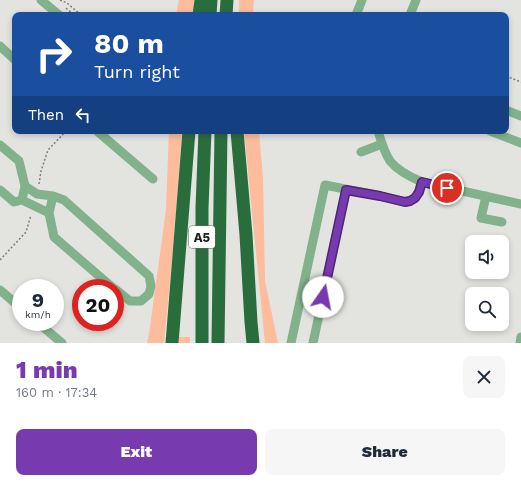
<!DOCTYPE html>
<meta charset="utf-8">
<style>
body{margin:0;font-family:"Work Sans",sans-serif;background:#f6f6f7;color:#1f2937;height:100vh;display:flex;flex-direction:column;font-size:15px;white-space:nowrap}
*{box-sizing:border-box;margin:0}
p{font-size:13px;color:#747a83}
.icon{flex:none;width:22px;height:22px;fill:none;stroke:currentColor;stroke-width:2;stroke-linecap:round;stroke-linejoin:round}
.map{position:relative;height:343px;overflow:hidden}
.details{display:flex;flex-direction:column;background:#fff;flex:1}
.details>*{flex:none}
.guide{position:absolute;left:12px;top:12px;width:497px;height:122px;border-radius:8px;box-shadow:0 2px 6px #0003;background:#1a4fa0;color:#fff;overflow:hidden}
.fabs{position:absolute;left:465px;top:235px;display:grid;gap:8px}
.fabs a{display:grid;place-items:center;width:44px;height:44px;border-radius:8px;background:#fff;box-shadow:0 2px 6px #0003;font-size:20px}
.speed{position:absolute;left:12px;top:279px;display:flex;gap:8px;font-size:20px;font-weight:700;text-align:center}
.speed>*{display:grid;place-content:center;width:52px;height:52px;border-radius:50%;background:#fff;box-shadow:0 2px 6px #0003;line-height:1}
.speed small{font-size:10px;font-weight:400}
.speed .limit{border:6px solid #d22;background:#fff;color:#111}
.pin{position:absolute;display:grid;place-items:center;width:34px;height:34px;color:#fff;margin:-17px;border:2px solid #fff;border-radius:50%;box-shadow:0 1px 4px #0007}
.me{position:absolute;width:44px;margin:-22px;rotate:12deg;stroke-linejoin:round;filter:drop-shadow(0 0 3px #0008)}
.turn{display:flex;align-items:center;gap:14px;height:84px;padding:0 16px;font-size:18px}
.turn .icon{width:52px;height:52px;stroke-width:2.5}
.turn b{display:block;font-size:28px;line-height:34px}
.then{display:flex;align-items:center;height:38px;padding:0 16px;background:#0003;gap:8px;font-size:15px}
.round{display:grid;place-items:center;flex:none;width:42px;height:42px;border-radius:8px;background:#f6f6f7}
.overview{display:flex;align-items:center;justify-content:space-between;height:68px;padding:0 16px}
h1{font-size:24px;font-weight:800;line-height:30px;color:#783aaf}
.primary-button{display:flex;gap:8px;margin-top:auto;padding:8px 16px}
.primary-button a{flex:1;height:46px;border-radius:8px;background:#783aaf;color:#fff;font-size:16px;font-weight:800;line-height:46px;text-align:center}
.primary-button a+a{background:#f6f6f7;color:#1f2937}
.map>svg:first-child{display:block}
</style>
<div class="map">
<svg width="521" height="343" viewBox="0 0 521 343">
<rect width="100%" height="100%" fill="#e3e3e0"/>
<path fill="#fdbc9c" d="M179,0h15l-1,15h-17z
M239,0h15l-1,15h-14z
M169,131h13l-9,119 -9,93h-17l2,-9 17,-124z
M244,131h15l4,47 2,103 13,62h-13l-11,-111z
M179,337h11v6h-11z"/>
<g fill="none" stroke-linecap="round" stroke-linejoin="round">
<path stroke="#7e7e7c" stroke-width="1.5" stroke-dasharray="2 2" stroke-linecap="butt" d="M60,0l7,3 14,12
M66,8l8,7
M506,76l15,6
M39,184l2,-13 7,-21 18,-19
M0,260l26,-28 5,-17"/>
<path stroke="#82b28b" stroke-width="9" d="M41,0l18,15
M356,15l6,-15
M410,15l6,-15
M0,46l15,14
M506,110l15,6
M97,131l56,48
M378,131c3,10 6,21 12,30 8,10 20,16 32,21l99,22
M490,131l31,12
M0,145l19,16 6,25 -3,14
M361,152l21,-8
M25,186l12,8 16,2 11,4 85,76 2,10 -2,8 -8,7h-11l-15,-12
M0,190l14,12 8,-2 27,13
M53,196l-4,17 5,24 59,51
M486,196l-5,22 21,4
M0,290l21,18
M37,322l25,21
M291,343l34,-158 55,11 25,6 5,-1 5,-3 4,-6 3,-10
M313,343l33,-153
M520,343l1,-6"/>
<path stroke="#2a6d3c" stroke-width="13" d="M199,15l2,-15
M210,15l1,-15
M226,15l1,-15
M237,131l9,104 5,87 2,21
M172,343l17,-212
M202,343v-135l3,-77
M218,343l3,-212"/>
</g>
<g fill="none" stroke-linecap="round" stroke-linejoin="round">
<g stroke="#4e2672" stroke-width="10">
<path id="route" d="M323,297l23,-107 34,6 25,6 5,-1 5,-3 4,-6 3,-10 25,6"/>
</g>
<use href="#route" stroke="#783aaf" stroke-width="7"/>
</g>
<g text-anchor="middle" stroke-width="4" stroke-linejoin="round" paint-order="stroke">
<rect fill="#fffffe" stroke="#636362" stroke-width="1" x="189" y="226" width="26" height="22" rx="3"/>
<g font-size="13" font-weight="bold" fill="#20201f">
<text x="202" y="242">A5</text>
</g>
</g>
</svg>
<div class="fabs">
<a><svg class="icon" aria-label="sound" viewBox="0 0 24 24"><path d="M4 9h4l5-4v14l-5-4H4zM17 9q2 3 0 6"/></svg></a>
<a><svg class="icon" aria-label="search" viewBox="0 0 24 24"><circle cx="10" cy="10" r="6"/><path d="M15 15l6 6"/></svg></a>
</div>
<div class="speed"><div>9<small>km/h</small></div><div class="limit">20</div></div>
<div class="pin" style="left:447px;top:188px;background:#d93025"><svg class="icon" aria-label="arrive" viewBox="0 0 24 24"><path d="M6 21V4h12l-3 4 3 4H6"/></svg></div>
<svg class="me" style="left:323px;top:297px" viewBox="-20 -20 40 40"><circle r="19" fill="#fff"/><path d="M0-13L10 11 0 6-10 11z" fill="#783aaf"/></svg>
<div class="guide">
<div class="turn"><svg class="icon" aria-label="right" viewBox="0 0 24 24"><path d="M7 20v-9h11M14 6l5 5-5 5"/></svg><div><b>80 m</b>Turn right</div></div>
<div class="then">Then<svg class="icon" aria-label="left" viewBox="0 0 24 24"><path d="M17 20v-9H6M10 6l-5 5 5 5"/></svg></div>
</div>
</div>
<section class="details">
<div class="overview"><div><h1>1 min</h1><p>160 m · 17:34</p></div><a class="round"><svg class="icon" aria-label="close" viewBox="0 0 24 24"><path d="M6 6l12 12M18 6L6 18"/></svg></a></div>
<div class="primary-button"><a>Exit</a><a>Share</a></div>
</section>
